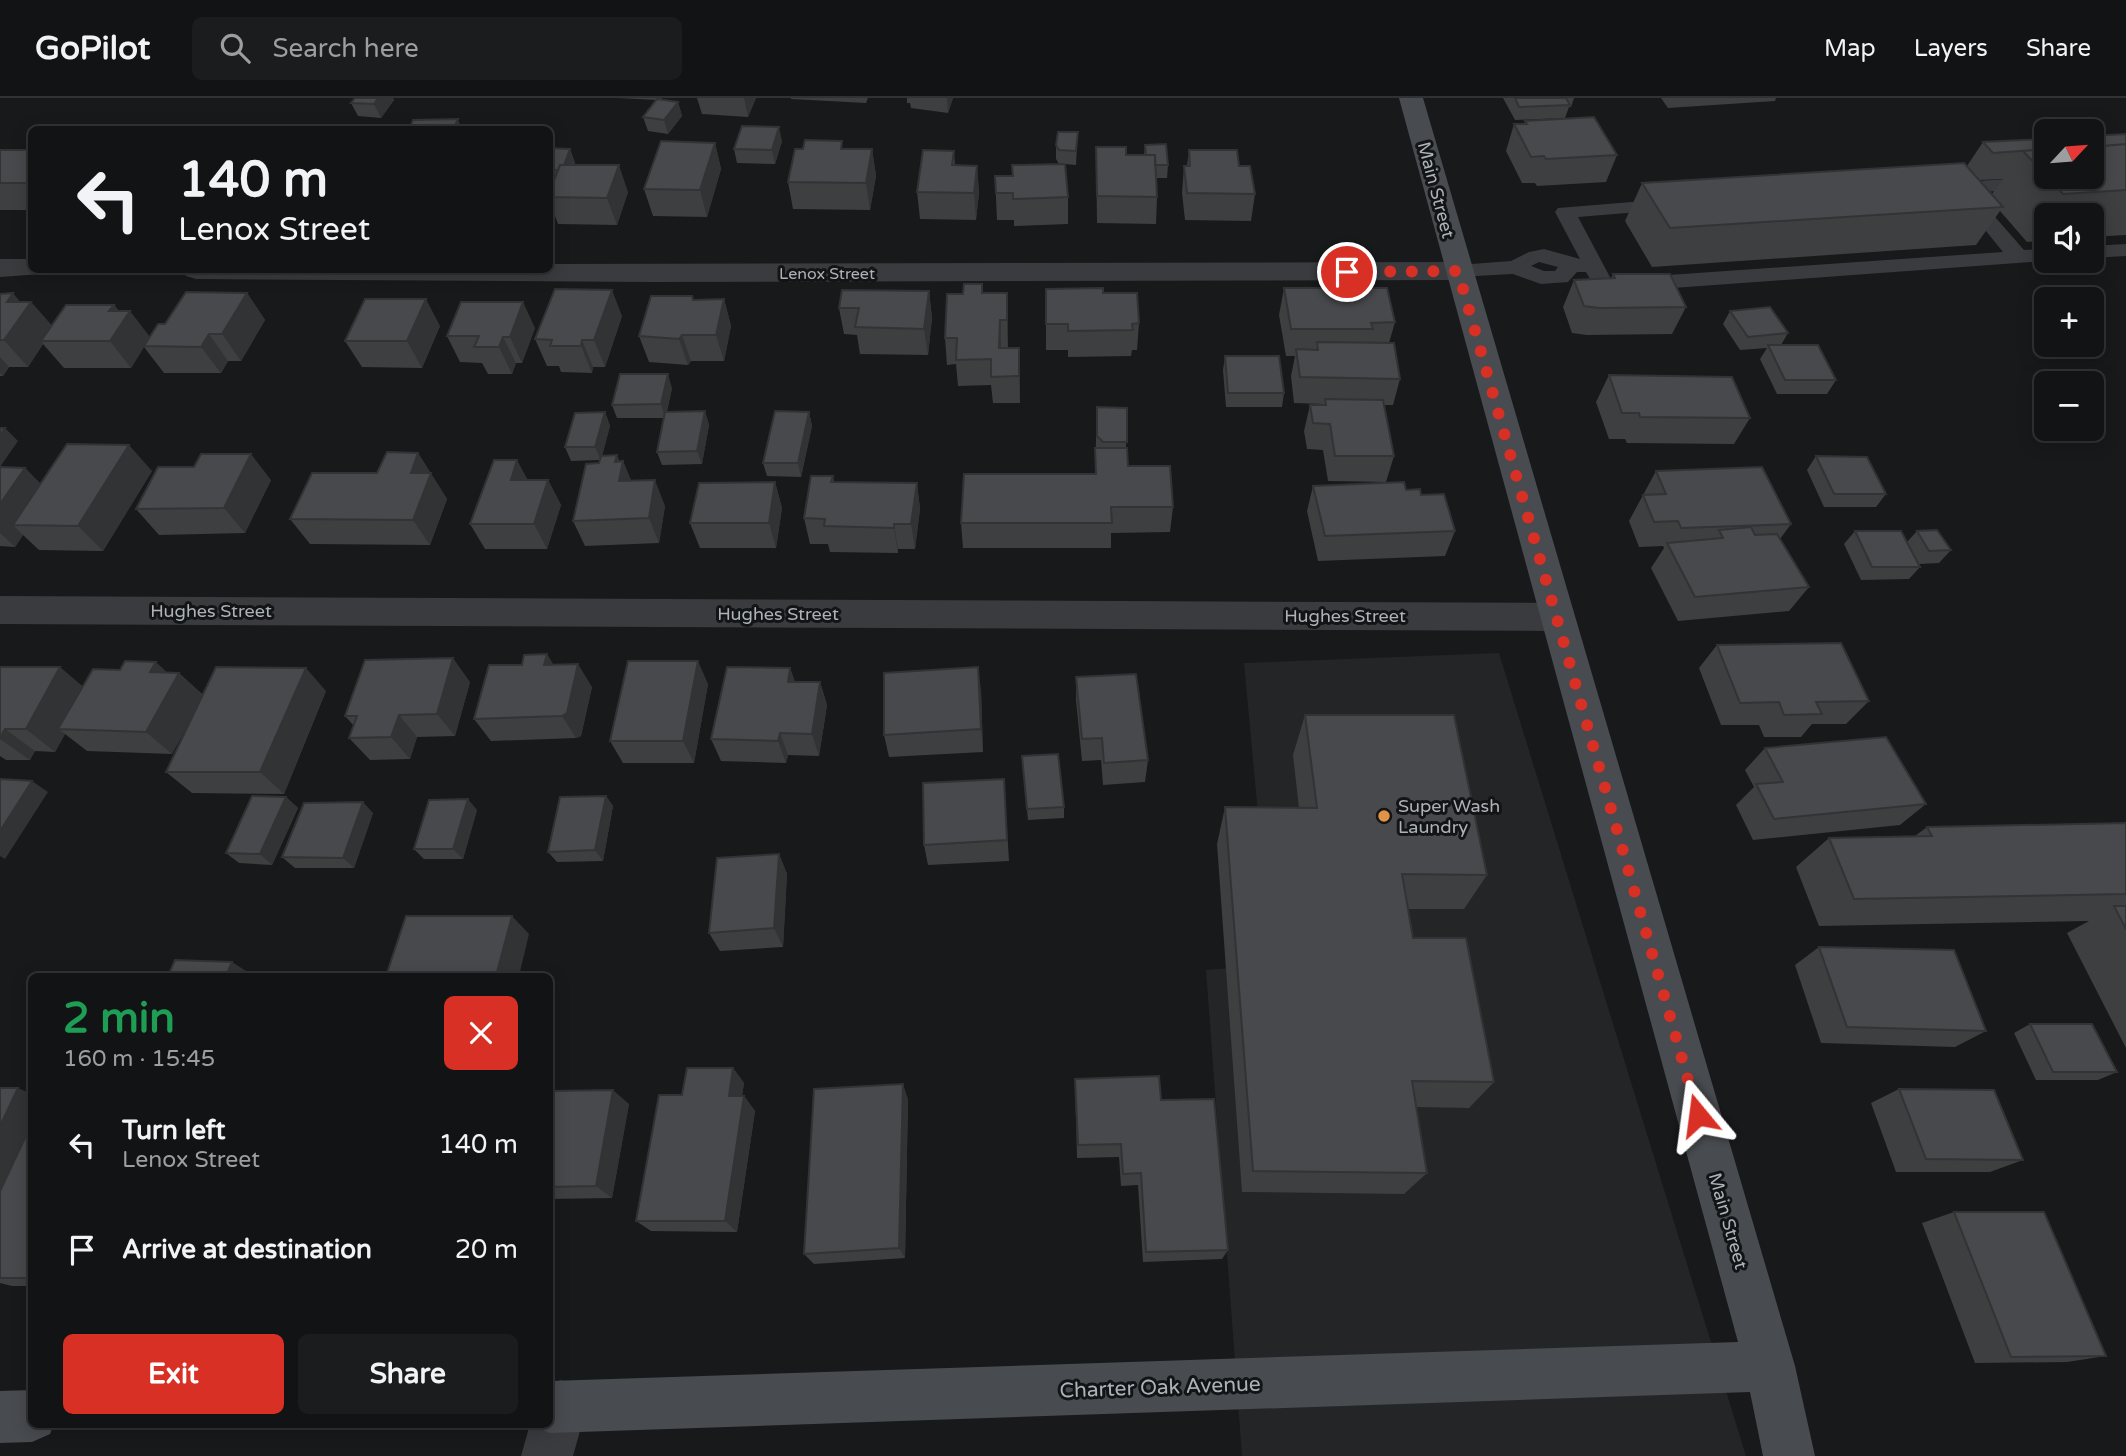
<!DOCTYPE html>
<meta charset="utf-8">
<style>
body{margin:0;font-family:"Varela Round",sans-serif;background:#1b1c1d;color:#f1f3f6;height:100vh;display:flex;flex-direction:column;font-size:26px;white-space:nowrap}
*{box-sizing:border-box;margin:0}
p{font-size:23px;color:#9c9ea0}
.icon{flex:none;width:38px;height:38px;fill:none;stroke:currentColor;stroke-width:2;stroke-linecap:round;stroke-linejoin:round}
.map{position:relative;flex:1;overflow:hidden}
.details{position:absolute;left:28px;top:875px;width:525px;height:455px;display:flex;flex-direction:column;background:#121314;border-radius:10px;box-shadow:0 4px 18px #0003,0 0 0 2px #313234}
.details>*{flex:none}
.hud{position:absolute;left:28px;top:28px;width:525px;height:147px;border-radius:10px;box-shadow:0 4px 18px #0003,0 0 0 2px #313234;background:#121314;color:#f1f3f6;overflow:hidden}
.needle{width:46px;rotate:64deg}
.buttons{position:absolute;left:2034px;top:21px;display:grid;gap:14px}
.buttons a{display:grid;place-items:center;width:70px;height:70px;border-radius:10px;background:#121314;box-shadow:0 4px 18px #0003,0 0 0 2px #313234;font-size:35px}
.pin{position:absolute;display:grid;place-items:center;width:60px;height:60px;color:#fff;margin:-30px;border:4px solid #fff;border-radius:50%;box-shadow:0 2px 7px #0007}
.me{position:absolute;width:77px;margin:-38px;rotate:344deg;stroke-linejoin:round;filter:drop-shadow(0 0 5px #0008)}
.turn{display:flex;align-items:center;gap:24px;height:147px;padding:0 35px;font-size:32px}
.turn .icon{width:91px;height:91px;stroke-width:2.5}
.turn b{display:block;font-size:49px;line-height:60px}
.round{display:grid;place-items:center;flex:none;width:74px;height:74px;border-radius:10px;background:#1b1c1d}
.summary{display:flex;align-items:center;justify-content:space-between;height:119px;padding:0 35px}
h1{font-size:42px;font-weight:700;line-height:52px;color:#1e9e55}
.button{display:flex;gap:14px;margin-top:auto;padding:14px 35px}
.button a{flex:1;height:80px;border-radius:10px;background:#d93025;color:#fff;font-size:28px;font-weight:700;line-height:80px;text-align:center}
.button a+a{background:#1b1c1d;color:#f1f3f6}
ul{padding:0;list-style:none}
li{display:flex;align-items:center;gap:21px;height:105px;padding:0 35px}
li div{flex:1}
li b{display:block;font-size:26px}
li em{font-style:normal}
header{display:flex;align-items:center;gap:42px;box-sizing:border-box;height:98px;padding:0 35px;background:#121314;border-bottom:2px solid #313234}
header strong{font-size:33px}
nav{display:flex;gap:38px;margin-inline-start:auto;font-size:24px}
.search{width:490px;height:63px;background:#1b1c1d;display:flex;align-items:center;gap:18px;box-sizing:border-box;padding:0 24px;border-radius:10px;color:#9c9ea0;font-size:26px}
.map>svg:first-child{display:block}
</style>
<header>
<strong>GoPilot</strong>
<div class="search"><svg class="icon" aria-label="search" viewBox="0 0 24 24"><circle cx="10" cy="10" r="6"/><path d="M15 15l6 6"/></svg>Search here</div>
<nav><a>Map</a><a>Layers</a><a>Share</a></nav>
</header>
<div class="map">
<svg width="2126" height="1358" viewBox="0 0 2126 1358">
<rect width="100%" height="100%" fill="#18191a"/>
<path fill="#242527" d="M1499,555l247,803h-504l-36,-486 66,-5 -28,-302z"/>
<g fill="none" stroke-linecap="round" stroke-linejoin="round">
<path fill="#3a3b3f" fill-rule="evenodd" d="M2036,79l10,6 -3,4 -69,6 50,57 22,-1v12l-442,32 -7,-2 -11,-19h-9l-9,10 -27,2 -28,-10 -55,3 -7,-1 -3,-5 3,-5 7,-1 53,-4 18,-9 15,-3 36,10 -25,-47 3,-4 111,-9 10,6 -3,4 -98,8 33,62 392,-27 -47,-58 -16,-1 -3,-4 10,-6zM1539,164l19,5 -3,4h-11l-13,-5z
M2126,146v12l-35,2v-12z"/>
<path fill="#3a3b3f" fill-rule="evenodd" d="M0,161h32v11h13l-3,4 -42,3z
M1458,164l10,3 4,6 -4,6 -10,3 -807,2 -455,-3 -10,-3 -4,-6h368v-6z
M0,498l1556,7 12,4 6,10 -6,10 -12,4 -1556,-7z
M561,1282l18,8 8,18 -14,50h-52l9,-32h20v-39z"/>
<path fill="#484b4f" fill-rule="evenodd" d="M1399,0h24l372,1268 20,90h-52l-13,-64 -1200,41 -18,-8 18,-1v-43l1188,-39z
M32,1292v34h22l-4,10 -18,8 -32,1v-52z"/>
</g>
<path fill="#3d3f41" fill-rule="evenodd" d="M355,0h38l1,2 -13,18 -23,-2 -7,-13z
M618,0h44l-1,2 17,2 4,14 -14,18 -20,-3 -5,-14 14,-17z
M697,0h59l-8,19 -46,-3z
M791,0h77l-2,5 -75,-4z
M907,0h46l-5,15 -37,-5 -1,-5h-3z
M1503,0h71l-3,9h-2l-4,11 -50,2z
M1661,0h115l-1,3 -107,7z
M1525,23l92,34 -11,27 -69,4 -2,-3h-13l-16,-32 8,-27h10z
M2126,36v101l-35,2v-22h-45v25l-19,2 -27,-31 -24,34 -324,22 -27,-46 17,-38 325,-17 16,-24 63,-3v38h45zM2003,81l-11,15 -13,-14z
M782,43l-7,23 -38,-1 -3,-14z
M715,45l6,26 -14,48 -54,-1 -9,-27z
M1056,47l21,1 -1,19 -11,-1 3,33v27l-54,2v-6h-17l-2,-44h18l46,-12 -3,-5z
M1145,47l23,20 -1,13h-11l1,19 -1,27 -59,-1 -1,-76 30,8h18z
M570,51l5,14 -1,2 54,27 -11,33 -59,-1 -8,-21v-12l2,-7h-2v-34z
M844,51h28l4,27 -6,34 -77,-1 -5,-27z
M0,52h32v60h-32z
M1189,52l66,44 -4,27 -66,-1 -3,-27 2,-27h3z
M954,53l1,14 22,1 2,27 -3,27 -56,-1 -3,-27z
M1613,176l73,33 -14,27 -85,1 -15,-2 -9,-26 11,-27 37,-1z
M982,186l1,9h24l1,54h-7v1l19,26v29h-27l-2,-18 -33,1 -2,-22 -9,1 -2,-27 18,-44z
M1284,190l111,34 -6,21 11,36 -7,26h-9l10,51 -8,26 -58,-1 -5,-31 -16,-1 -3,-18 6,-26h14v-1l-30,-1 -3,-27 4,-20h-9l-7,-41z
M1046,191l57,4 36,30 -2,27h-5l-1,6 -63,1v-7h-22z
M929,193l3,27 -4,37 -68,-1 -3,-19 -13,-1 -5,-26z
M247,195l18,27 -24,41h-13l-7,12h-57l-20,-26 -13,21h-67l-21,-24 -15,23h-19l-6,9h-3v-82l20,8h11l21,24 62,-21 5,6 31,26 15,-13z
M724,201l7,27 -7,35h-33l-3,4 -39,-3 -10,-26 54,-36z
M1730,213l58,22 -7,12 55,35 -9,14h-50l-17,-35 7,-11 -27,2 -17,-26z
M622,218l-17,51h-12l-1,6 -31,-1 -2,-6h-12l-12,-27z
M440,228l-18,42 -60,-1 -17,-26z
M535,230l-13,35h-6l-4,11h-24l-6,-11 -22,-1 -13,-26z
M1225,258l59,37 -2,14h-56l-3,-37z
M1609,277l141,43 -16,26 -107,-1 -2,-4h-16l-13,-37z
M672,290l-5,24 38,-1 4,14 -7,39 -40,1 -5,-13 7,-34h-47l-5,-13z
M1097,309l30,1 -1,40 2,18 45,41 -3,25 -59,1v15h-148l-2,-25 134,-49z
M605,314l5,14 -8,30 15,-1 2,6h4l8,20 34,25 -6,37 -74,3 -12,-25 27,-61 -29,1 -6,-14z
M809,314l3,14 -11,51 -34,-1 -4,-13z
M418,355l29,46 -17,46 -120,-1 -20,-25z
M1816,358l70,38 -10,13h-52l-17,-37z
M0,369l25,1 15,16 112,-13 -49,80 -64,-1 -16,-15 -8,12 -15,-1z
M1656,373l135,53 -11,15 29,48 -20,24 -111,10 -27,-53 13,-20 -1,-2 -24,1 -10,-26z
M833,378l1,6 83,1 3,26 -5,40h-17v4l-68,-1 -2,-8h-18l-6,-26z
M271,382l-26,53 -86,2 -23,-26z
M528,382h20l13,25 -14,44h-62l-15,-25z
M775,384l7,26 -6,40h-76l-10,-25z
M1313,388l93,4 15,5 34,36 -10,25 -127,5 -11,-50z
M1855,433l52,11 10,-11 34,19 -12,13 -20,1 1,3 -11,12 -48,1 -17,-36z
M1717,547l152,56 -23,23h-34l-11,13h-37l-5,-12h-38l-22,-57z
M553,567l39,22 -11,49 -5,2 -85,3 -17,-22z
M0,569l83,20 84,-15 12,1 24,22 123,-4 -42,103 -92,-1 -26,-21 25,-53 -19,35 -85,-3 -22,-17 -10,18 -20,-1 -5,9h-24l-6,-4z
M790,570l5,14h25l7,23 -8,51 -31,-1 -2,8 -65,-2 -10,-22z
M1076,579l72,83 -3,22 -42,3 -2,-25 -19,1 -6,-61z
M470,584l-15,54 -38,1 -7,22 -40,1 -21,-22 5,-12 -9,-10z
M708,586l-14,79h-71l-13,-22z
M981,592l2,62 -94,5 -5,-22z
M1305,617l182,160 -23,34h-56l5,29 81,144 -25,26 -53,-1 11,66 -23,21 -162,-2 -25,-348 8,-37 74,1 -6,-53z
M1765,650l161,56 -26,21 -147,15 -17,-35 18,-18 -9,-17z
M1022,658l42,51v11l-36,2z
M1004,681l5,82 -81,4 -4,-20z
M606,698l7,10 -10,55 -46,1 -9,-10z
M286,699l12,11 -26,57 -33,-2 -13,-10z
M477,712l-14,49h-39l-10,-10z
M373,715l-19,55h-59l-13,-11z
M2126,725v225l-59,-115 22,-12 -270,5 -23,-59 33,-29 86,-2 12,-9z
M779,756l8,20 -4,73 -63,4 -11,-18z
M1819,849l167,84 -31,16 -134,-4 -26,-78z
M2030,926l87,48 -19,8h-62l-22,-47z
M733,970l11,15 -2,13h2l11,15 -18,121 -86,-1 -15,-10 46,-126z
M1075,981l153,171 -6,9 -79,3 -5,-77 -17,1 -2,-29 -42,1z
M0,990l32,6v192h-20l-12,-3z
M1899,991l124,71 -33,12h-94l-25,-69z
M550,993l79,13 -17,94 -62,1z
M908,1001l-3,159 -91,6 -10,-10z
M1954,1114l152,144 -39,6 -92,1 -53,-140z"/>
<path fill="#323335" d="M378,0h15l1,2 -13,18 -7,-14z
M744,0h12l-8,19z
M947,0h6l-5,15z
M678,4l4,14 -14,18 -4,-14z
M458,21l4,11h-9z
M779,29l3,14 -7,23 -3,-14z
M715,45l6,26 -14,48 -7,-27z
M570,51l5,14 -8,21 -6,-14z
M872,51l4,27 -6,34 -4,-27z
M619,67l9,27 -11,33 -10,-27z
M977,68l2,27 -3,27 -2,-27z
M612,192l10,26 -17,51 -11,-27z
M929,193l3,27 -4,37 -4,-26z
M13,195l13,16 5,-7 23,26 -13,13 2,3 -15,23 -24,-27 3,-38z
M247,195l18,27 -24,41 -19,-27z
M1007,195l1,27v27l-1,-27z
M426,201l14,27 -18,42 -15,-27z
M724,201l7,27 -7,35 -8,-26z
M523,204l12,26 -13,35 -12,-26z
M114,207l11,13 5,-7 20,26 -19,31 -21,-27 -1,-30z
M1000,222l1,27 -1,28 -1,-27z
M209,236l19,27 -7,12 -20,-26z
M682,237l9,26 -3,4 -9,-26z
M503,239l13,26 -4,11 -13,-27z
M582,242l11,27 -1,6 -11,-27z
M1019,250l1,26v29l-1,-27z
M0,259l9,10 -6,9 -3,-3z
M668,276l4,14 -7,30 -4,-14z
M705,313l4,14 -7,39 -5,-13z
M605,314l5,14 -9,34 -6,-13z
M809,314l3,14 -11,51 -3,-14z
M5,330l13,13 -18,26v-32z
M129,347l23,26 -49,80 -25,-25z
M418,355l29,46 -17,46 -17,-25 -2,-47z
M251,356l20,26 -26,53 -21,-25z
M617,357l5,12 1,-6 11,26 -15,-6 -4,-19z
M517,362l14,26 -20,-6z
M25,370l26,26 -38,31 10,10 -8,12 -15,-14v-29z
M548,382l13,25 -14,44 -13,-25z
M655,382l10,26 -6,37 -10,-25z
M775,384l7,26 -6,40 -7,-25z
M917,385l3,26 -5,40 -4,-25z
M894,426l4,25v4l-4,-25z
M547,556l14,23 -17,-12z
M453,560l17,24 -15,54 -18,-22z
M698,563l10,23 -14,79 -11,-22z
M156,564l19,18 4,-7 24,23 -31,58 -26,-22 4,-60z
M578,566l14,23 -11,49 -5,2 -14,-22z
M60,569l27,23 -29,39 7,5 -10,18 -29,-23z
M978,569l3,23 2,62 -2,-23z
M306,570l20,23 -42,103 -24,-22z
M790,570l8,24 -10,-10z
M820,584l7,23 -8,51 -7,-22z
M399,617l18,22 -7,22 -19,-22z
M5,631l30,22 -5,9 -30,-21z
M780,635l8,22 -2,8 -8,-22z
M32,683l16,11 -43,67 -5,-3v-25z
M606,698l7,10 -10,55 -8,-11z
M286,699l12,11 -26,57 -12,-11z
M468,701l9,11 -14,49 -10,-10z
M363,704l10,11 -19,55 -11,-10z
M779,756l8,20 -4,73 -9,-19z
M512,818l17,18 -10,42h-23z
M232,864l14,9 -2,5h-18z
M733,970l11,15 -4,27 -11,-14z
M903,986l5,15 -3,159 -6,-10z
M18,990l14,6v56l-32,69v-93z
M613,992l16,14 -17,94 -16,-12z
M744,998l11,15 -18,121 -12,-11z"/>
<path fill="#47494c" stroke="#323335" stroke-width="2" d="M355,0h23l-4,6 -23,-1z
M1515,0h51l4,7 -51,2z
M657,1l21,3 -14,18 -21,-3z
M1594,19l23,38 -71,4 -2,-3 -13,1 -17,-33h13l-2,-3z
M458,21l-5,11h-44l4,-10z
M742,28l37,1 -7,23 -38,-1z
M1058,34h20l-2,19 -17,-1 -3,-5z
M2126,36v10l-35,3v-11z
M2046,41v10l-53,4 -10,-11z
M805,42l37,1 -1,8h31l-6,34 -78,-1 7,-33h8z
M661,43l54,2 -15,47 -56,-1z
M1166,46l2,21h-13v-10h-9l-1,-10z
M2126,46v46l-63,4 -16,-17h44v-30z
M1096,49h30v8h29l2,42 -60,-1z
M550,50l20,1 -6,16h-4l-2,5h-8z
M2046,51v26l-23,-24z
M0,52h32v33h-32z
M923,52l31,1 -2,14 25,1 -3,27 -57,-1z
M1189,52h48l2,16h11l5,28 -68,-1 -3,-27h6z
M1964,65l39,44 -333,21 -28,-45z
M1065,66l3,33 -55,2v-6h-17l-1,-17h18l-1,-11z
M560,67h59l-12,33 -57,-1v-6z
M1613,176h57l16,33 -87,1 -15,-2 -10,-26 41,-2z
M964,186h18v9h25v27h-7l-1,28h20v28l-28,1v-18l-35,1 1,-22h-12l2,-44h16z
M1103,190v5h34l2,30 -7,1 1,6 -65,1v-7h-22v-35z
M1284,190h103l8,34 -24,1 2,6h-82z
M555,191l57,1 -18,50h-12l-1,6h-31l2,-6 -17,-1z
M842,192l87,1 -5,38 -69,-2 4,-19h-20z
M186,194l61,1 -25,41h-13l-8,13 -57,-1 14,-22h7z
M13,195l-6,9h24l-27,38h-4v-46z
M651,198h41l1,4 31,-1 -8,36h-34l-3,4 -40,-3z
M365,201h61l-19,42h-62z
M461,204h62l-13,35h-7l-4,10h-25l5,-11h-32z
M66,207h48l-5,6h21l-20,30h-69z
M1770,209l18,26 -40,4 -18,-26z
M1317,244l77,1 6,36 -100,-2 -4,-28 22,1z
M1768,247h50l18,35h-51z
M1225,258h54l5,37h-56z
M620,276h48l-7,30 -49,1z
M1609,277l123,2 18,41 -110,-1 -1,-4h-17z
M1325,301l58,1 11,56h-59l-5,-32 -17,-1 -3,-18h16z
M1097,309l30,1v34h-24l-6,-6z
M705,313l-8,40 -40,1 8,-40z
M775,313l34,1 -11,51h-35z
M605,314l-10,35h-30l10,-34z
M0,330h5l-5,7z
M67,346l62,1 -51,81 -65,-1z
M1095,350h32l1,18h42l3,41h-62l1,16h-151l3,-49h132z
M387,354l31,1 -7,20h20l-18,47 -123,-1 22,-46h65z
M201,356h50l-27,54 -88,1 22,-42h36z
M617,357l-2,7 8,-1 -4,20 36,-1 -6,38 -76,3 13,-57 13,-1 2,-7z
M1816,358l51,1 19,37h-52z
M494,362h23l-6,20h37l-14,44h-64z
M0,369l25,1 -25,36z
M1762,369l29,57 -110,4 -3,-7 -24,1 -11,-27 23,-1 -10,-23z
M811,378h22l-2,6 86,1 -6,41h-17v4l-70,-2 1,-7 -21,-1z
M775,384l-6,41h-79l9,-40z
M1404,384l2,8 14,-1 1,6 23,-1 11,37 -130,5 -12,-50z
M1751,429l4,8 22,-1 32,53 -114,10 -28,-54 56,-5 -4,-8z
M1937,432l14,20 -22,1 -12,-20z
M1855,433h46l19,36h-48z
M1841,545l28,58 -53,1 6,12 -38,1 -5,-13 -39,1 -23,-58z
M547,556l-3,11 34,-1 -11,49 -5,3 -88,3 15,-54h33l2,-10z
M453,560l-16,56 -38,1 -8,22 -42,1 8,-22h-12l20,-56z
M125,563l31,1 -6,10 29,1 -33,59 -88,-3 35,-60 27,1z
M628,563h70l-15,80h-73z
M0,569h60l-34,62h-21l-5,9z
M216,569l90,1 -46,104h-94z
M727,569l63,1 -2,14h32l-8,52 -32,-1 -2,8 -67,-2z
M978,569l3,62 -97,6v-62z
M1136,576l12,86 -44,3 -2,-25 -20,1 -6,-62z
M1305,617h149l33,160 -85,-1 11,64h53l28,144 -82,-1 15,92 -174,-2 -28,-364 92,1z
M1886,639l40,67 -152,15 -18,-35 27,-2 -18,-34z
M1058,656l6,53 -37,2 -5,-53z
M0,681l32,2 -32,50z
M1004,681l3,61 -83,5 -1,-62z
M252,698l34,1 -26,57 -34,-1z
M606,698l-11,54 -47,2 12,-55z
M468,701l-15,50h-39l15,-49z
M363,704l-20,56 -61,-1 22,-54z
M2126,725v71l-272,5 -25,-61 103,-2 -5,-9z
M779,756l-5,74 -65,5 8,-75z
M2114,808h12v23z
M406,818h106l-16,60h-110z
M1819,849l135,3 32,81 -139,-4z
M175,862l57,2 -6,14h-58z
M2030,926h62l25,48h-64z
M687,970h46l-4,28h15l-19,125h-89l23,-126h23z
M1159,978l2,24 53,-1 14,151 -82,2 -5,-79 -18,1 -2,-30 -43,1 -3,-66z
M903,986l-4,164 -95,6 10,-165z
M0,990h18l-18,38z
M1899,991l95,1 29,70 -97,-1z
M613,992l-17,96 -46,1v-96z
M32,1025v155h-32v-87z
M1954,1114h90l62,144 -95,1z"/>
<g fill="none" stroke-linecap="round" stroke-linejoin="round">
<path stroke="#d93025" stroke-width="12" stroke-dasharray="0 21.6" d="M1347,174l111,-1 240,844"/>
</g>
<circle fill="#e19449" stroke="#131415" stroke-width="2.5" cx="1384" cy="718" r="7"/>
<g text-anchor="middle" stroke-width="6" stroke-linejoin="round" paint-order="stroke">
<g font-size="16" fill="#acb2b8" stroke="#131415">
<text x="827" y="181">Lenox Street</text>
</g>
<g font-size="18" fill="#acb2b8" stroke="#131415">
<text transform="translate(1436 92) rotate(75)" y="6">Main Street</text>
<text x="211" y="519">Hughes Street</text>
<text x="778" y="522">Hughes Street</text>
<text x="1345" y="524">Hughes Street</text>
<text transform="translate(1728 1123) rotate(74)" y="6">Main Street</text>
</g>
<g font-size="18" fill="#acb2b8" stroke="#131415" text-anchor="start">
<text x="1398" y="714">Super Wash<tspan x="1398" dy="21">Laundry</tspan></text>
</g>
<g font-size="21" fill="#acb2b8" stroke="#131415">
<text transform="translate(1160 1289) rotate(-2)" y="7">Charter Oak Avenue</text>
</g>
</g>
</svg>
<div class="buttons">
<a><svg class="needle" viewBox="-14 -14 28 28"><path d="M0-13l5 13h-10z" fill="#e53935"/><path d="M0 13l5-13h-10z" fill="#9c9ea0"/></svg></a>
<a><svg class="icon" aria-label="sound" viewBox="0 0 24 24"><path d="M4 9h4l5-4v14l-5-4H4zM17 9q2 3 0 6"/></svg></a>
<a>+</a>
<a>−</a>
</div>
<div class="pin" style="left:1347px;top:174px;background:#d93025"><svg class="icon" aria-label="arrive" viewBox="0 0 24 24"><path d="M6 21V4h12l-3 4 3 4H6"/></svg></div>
<svg class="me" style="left:1698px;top:1017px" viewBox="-20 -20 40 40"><path d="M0-17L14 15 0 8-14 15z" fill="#d93025" stroke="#fff" stroke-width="4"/></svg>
<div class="hud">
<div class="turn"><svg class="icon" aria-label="left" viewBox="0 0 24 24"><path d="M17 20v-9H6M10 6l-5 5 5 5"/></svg><div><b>140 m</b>Lenox Street</div></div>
</div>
<section class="details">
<div class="summary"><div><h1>2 min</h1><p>160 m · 15:45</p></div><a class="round" style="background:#d93025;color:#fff"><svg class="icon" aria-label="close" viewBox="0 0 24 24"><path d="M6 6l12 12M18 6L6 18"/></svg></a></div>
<ul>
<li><svg class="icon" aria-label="left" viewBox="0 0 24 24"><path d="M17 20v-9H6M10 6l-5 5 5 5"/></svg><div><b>Turn left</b><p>Lenox Street</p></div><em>140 m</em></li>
<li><svg class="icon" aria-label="arrive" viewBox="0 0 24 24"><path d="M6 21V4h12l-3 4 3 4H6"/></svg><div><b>Arrive at destination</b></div><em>20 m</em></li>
</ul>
<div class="button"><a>Exit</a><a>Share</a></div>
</section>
</div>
